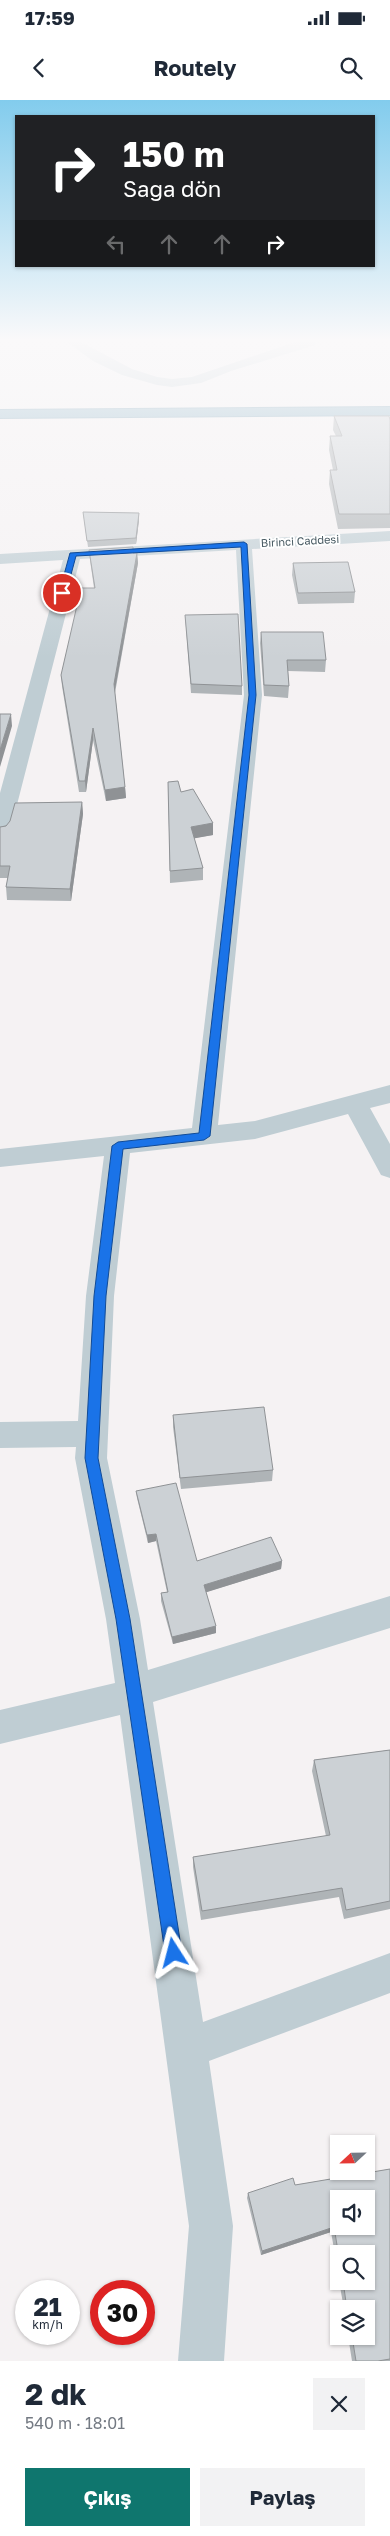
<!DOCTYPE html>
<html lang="tr">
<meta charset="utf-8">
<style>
body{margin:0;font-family:"Golos Text",sans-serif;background:#f2f2f3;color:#1f2937;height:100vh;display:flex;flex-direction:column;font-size:19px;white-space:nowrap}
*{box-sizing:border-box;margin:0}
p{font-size:16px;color:#747a83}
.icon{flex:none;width:28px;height:28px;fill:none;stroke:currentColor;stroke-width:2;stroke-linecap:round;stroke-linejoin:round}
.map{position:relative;height:2261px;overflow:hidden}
.side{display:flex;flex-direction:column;background:#fff;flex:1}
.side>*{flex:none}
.guide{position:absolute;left:15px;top:15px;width:360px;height:152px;border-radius:0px;box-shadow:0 1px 4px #0004;background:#202124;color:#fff;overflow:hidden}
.needle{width:32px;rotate:248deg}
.controls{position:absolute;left:330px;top:2035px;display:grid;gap:10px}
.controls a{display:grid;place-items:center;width:45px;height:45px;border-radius:0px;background:#fff;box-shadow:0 1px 4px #0004;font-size:25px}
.speed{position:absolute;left:15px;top:2180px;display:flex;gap:10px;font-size:25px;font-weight:700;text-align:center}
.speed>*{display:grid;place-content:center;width:65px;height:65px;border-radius:50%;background:#fff;box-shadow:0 1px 4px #0004;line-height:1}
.speed small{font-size:12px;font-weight:400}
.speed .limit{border:8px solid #d22;background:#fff;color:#111}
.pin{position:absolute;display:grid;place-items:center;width:42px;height:42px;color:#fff;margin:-21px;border:2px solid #fff;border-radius:50%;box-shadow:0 1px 5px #0007}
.me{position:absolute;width:55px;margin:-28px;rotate:351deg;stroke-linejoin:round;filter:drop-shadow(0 0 4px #0008)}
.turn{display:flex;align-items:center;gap:18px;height:105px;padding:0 25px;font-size:22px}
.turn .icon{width:65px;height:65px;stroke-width:2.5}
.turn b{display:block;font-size:35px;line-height:42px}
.lanes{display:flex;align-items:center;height:48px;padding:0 25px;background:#0003;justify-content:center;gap:25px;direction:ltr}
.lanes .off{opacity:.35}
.round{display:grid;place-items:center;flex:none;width:52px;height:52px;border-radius:0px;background:#f2f2f3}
.head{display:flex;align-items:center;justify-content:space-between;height:85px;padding:0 25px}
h1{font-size:30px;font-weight:700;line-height:38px}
.action{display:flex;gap:10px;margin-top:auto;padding:10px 25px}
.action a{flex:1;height:58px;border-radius:0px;background:#0f766e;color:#fff;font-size:20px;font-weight:700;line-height:58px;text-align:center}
.action a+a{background:#f2f2f3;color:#1f2937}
.status{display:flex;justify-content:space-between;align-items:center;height:35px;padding:0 25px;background:#fff;direction:ltr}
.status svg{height:14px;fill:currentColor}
header{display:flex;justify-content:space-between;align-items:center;height:65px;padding:0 25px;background:#fff;font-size:22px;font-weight:700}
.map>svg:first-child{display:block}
</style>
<div class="status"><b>17:59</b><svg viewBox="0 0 49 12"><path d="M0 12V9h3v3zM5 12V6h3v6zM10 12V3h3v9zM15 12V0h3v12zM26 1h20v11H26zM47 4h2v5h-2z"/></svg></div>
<header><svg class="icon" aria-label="back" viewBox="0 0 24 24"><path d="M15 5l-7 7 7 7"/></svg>Routely<svg class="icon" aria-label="search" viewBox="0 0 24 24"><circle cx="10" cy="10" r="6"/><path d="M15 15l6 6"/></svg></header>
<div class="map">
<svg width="390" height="2261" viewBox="0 0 390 2261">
<rect width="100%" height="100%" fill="#f5f2f3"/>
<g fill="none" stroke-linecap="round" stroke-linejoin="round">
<g stroke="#729bb0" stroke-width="2">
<path id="highway" d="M390,307v8l-390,3v-8z"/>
</g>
<path fill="#bfcdd3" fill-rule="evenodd" d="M67,242h14l51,27 25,8 15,2 20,-2 103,-35h21l-1,3 -84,26 -30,12 -29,4 -15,-2 -35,-10 -29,-14z
M390,431v10l-138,8 10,146 -44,430 37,-4 135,-36v18l-20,5 20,36v34l-9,-3 -33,-61 -93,25 -125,14 -16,143 -7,162 33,161 8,51 242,-74v32l-237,74 50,320 187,-69v40l-181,68 24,165 -9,135h-46l11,-135 -69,-511 -120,29v-34l115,-27 -9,-64 -31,-161 1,-11 -76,1v-26l78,-1 8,-125 18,-140 -104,11v-18l192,-21 52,-433 -8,-145 -156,9 -70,273 -3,4 -7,2v-45l63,-233 -63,4v-10z"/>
<use href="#highway" fill="#87b0c4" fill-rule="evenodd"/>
</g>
<path fill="#afb4b7" d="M334,316l56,4v108l-52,1 -9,-45 1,-14h3l-4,-20 1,-14h6l-3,-6z
M83,412l56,1v7l-3,24 -48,3z
M133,447l1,6h3l1,10 -23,130 10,94 1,11 -20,3 -13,-61 -7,52h-7l-17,-106 -1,-11 33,-87 -4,-28 -1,-10z
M293,463l62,29 -1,11 -56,1 -6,-29z
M185,515l57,71v9l-51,-2z
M261,532l65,28 -1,12 -37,-1 1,15 -1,12 -24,-2 -4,-53z
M168,682l13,10 32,31v12l-19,3 9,30v12l-33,3z
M82,702l1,12 -12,87 -64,-1 -1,-13 2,-9h-8v-51z
M173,1315l100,55 -1,11 -91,8 -8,-62z
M136,1391l61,70h85l-1,8 -75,23 10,41 -43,11 -12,-43v-8l6,-1 -11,-51 -8,2 -11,-45z
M390,1650v159l-46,10 -5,-22 -138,23 -8,-53v-10l133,-21 -14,-65 2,-11z
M390,2069v192h-38l-4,-25h18v-27h-22l-5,-28h27l-27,-27v23l-8,-45 -70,23 -14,-57 1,-5z"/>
<path fill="#8f9295" d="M139,413v7l-3,24v-6z
M137,453l1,10 -24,132v-11z
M11,614l1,12 -12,41v-17z
M93,628v12l-7,52 -1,-11z
M125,687l1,11 -20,3 -1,-11z
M82,702l1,12 -12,87 -1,-12z
M213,723v12l-22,4v-12z
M156,1434v7l-8,2 -1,-8z
M282,1461l-1,8 -77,24v-8z
M216,1526v7l-43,11 -1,-7z
M334,2127l-3,5 -70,23 1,-4z"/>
<path fill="#ccd1d5" stroke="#8f9295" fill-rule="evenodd" d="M334,316h55l1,4v94h-51l-9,-44h7l-7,-34h12z
M83,412l56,1 -3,25 -49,3z
M133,447v6h4l-23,131 11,103 -20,3 -12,-62 -8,53h-6l-18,-106 20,-87h14l-6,-38z
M348,462l7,30 -57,1 -5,-30z
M238,514l4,72 -51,-2 -6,-69z
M261,532h62l3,28h-39l2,26 -25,-1z
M0,614h11l-11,36z
M178,681l3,11 12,-3 20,34 -22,4 12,41 -33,3 -2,-89z
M82,702l-12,87 -64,-2 4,-21h-10v-39l6,-1 4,-5 5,-18z
M264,1307l9,63 -93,8 -7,-63z
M176,1383l21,78 74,-24 11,24 -78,24 12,41 -44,11 -11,-44 7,-1 -12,-58 -9,1 -11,-44z
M390,1650v151l-44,9 -4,-22 -140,23 -9,-54 137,-22 -16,-75z
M390,2069v190l-12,2h-22l-4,-25h14v-27h-19l-4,-28h23v-27h-27v3l-5,-30 -72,24 -14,-58 45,-15 2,7zM339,2099h27v27h-27z"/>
<linearGradient id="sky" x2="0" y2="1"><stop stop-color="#82cced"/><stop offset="0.43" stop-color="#faf9fa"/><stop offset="1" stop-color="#faf9fa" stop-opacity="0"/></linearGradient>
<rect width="390" height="558" fill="url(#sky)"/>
<path fill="#1a73e8" stroke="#114b97" d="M244,442l3,2 9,151 -46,441 -6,4 -81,9 -17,147 -8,162 32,161 52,334 -3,6 -5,2 -6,-2 -3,-6 -49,-334 -31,-161 9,-162 18,-150 6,-4 81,-9 50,-438 -8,-148 -165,9 -10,37 -4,2 -3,-2 11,-40z"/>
<g text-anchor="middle" stroke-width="4" stroke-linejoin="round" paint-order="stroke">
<g font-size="11" fill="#485a62" stroke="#fff">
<text transform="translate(300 441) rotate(-3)" y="4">Birinci Caddesi</text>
</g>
</g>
</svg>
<div class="controls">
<a><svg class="needle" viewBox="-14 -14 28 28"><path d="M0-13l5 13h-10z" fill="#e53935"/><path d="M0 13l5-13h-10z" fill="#747a83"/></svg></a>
<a><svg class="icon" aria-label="sound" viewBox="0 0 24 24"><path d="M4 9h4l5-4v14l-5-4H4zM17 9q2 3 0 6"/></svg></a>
<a><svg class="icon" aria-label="search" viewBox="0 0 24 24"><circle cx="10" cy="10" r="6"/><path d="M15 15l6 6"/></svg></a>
<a><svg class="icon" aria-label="layers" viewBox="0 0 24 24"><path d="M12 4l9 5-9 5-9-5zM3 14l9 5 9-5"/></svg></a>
</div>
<div class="speed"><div>21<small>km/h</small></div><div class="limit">30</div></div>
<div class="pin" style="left:62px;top:493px;background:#d93025"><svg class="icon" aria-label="arrive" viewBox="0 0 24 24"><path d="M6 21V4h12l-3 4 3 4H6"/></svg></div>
<svg class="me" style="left:174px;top:1853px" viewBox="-20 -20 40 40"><path d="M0-17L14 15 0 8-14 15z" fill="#1a73e8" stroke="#fff" stroke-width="4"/></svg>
<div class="guide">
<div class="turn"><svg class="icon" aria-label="right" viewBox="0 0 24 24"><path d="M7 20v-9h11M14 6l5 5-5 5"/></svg><div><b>150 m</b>Sağa dön</div></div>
<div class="lanes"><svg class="icon off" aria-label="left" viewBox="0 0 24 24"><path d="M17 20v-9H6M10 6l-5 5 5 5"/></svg><svg class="icon off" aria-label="ahead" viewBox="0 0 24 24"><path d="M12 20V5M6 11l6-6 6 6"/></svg><svg class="icon off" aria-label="ahead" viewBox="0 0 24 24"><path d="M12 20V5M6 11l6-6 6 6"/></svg><svg class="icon" aria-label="right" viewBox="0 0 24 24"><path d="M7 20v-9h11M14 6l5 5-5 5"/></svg></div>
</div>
</div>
<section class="side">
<div class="head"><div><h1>2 dk</h1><p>540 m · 18:01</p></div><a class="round"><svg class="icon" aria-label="close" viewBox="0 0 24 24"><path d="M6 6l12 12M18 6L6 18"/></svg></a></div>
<div class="action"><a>Çıkış</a><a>Paylaş</a></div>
</section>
